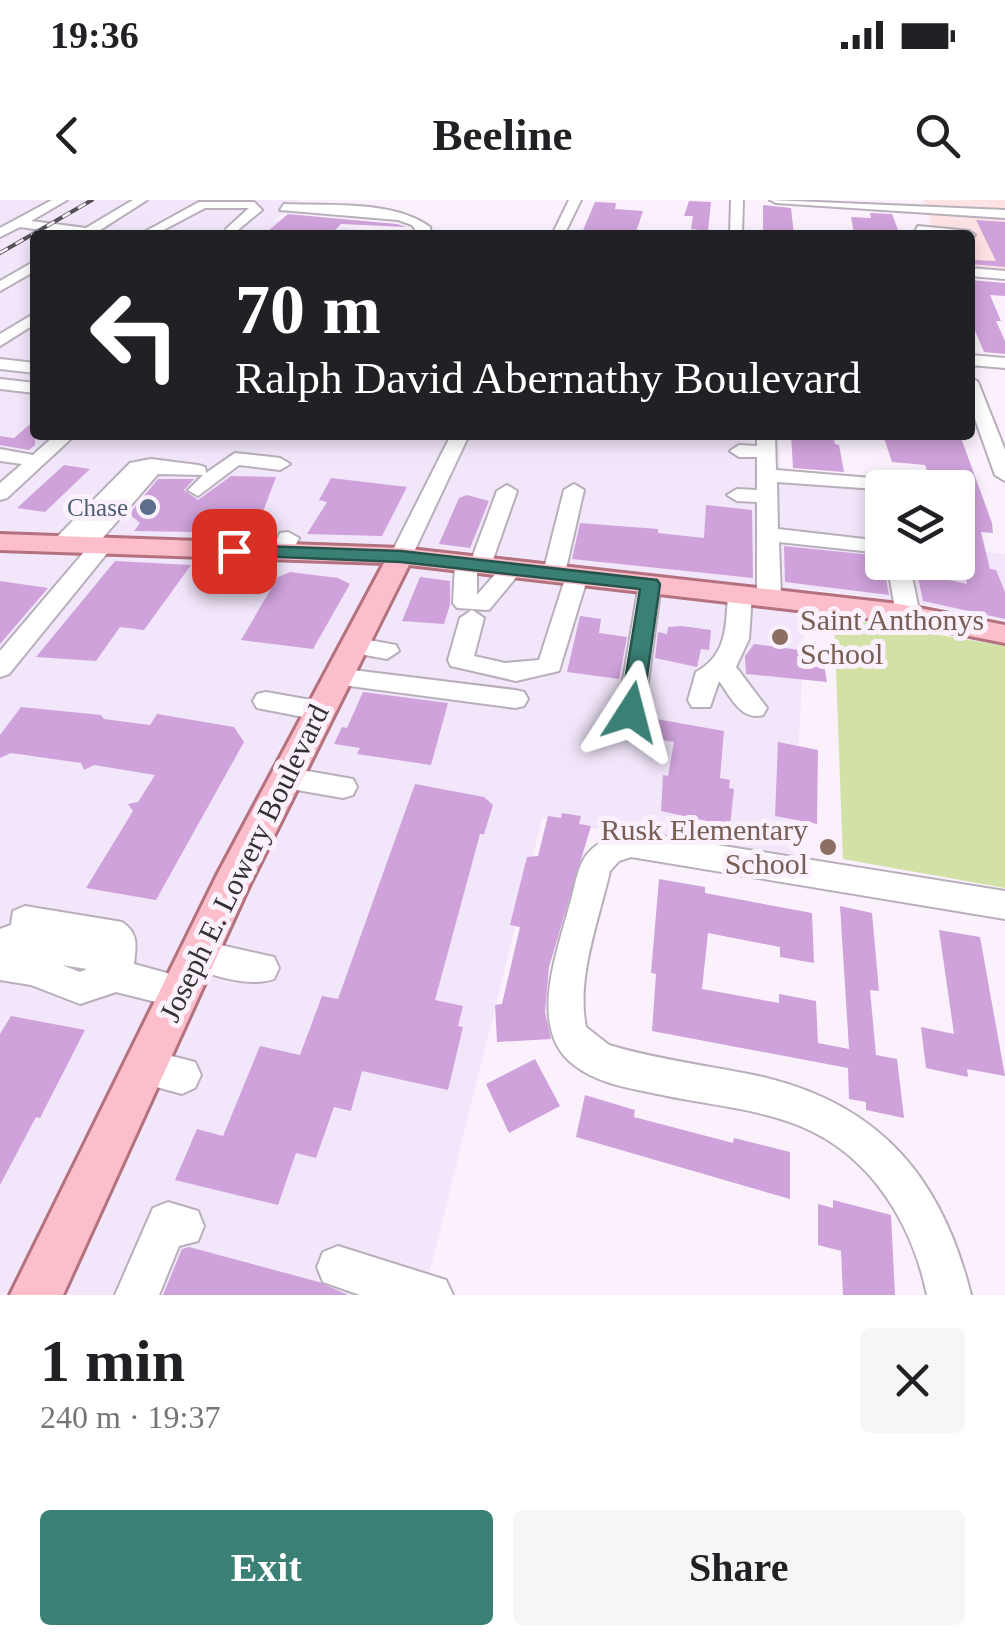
<!DOCTYPE html>
<meta charset="utf-8">
<style>
body{margin:0;font-family:Georgia,serif;background:#f6f6f6;color:#202124;height:100vh;display:flex;flex-direction:column;font-size:38px;white-space:nowrap}
*{box-sizing:border-box;margin:0}
p{font-size:32px;color:#757577}
.icon{flex:none;width:55px;height:55px;fill:none;stroke:currentColor;stroke-width:2;stroke-linecap:round;stroke-linejoin:round}
.map{position:relative;height:1095px;overflow:hidden}
.sheet{display:flex;flex-direction:column;background:#fff;flex:1}
.sheet>*{flex:none}
.top-card{position:absolute;left:30px;top:30px;width:945px;height:210px;border-radius:10px;box-shadow:0 5px 15px #0003;background:#202124;color:#fff;overflow:hidden}
.tools{position:absolute;left:865px;top:270px;display:grid;gap:20px}
.tools a{display:grid;place-items:center;width:110px;height:110px;border-radius:10px;background:#fff;box-shadow:0 5px 15px #0003;font-size:50px}
.pin{position:absolute;display:grid;place-items:center;width:85px;height:85px;color:#fff;margin:-42px;border-radius:20px;box-shadow:0 5px 15px #0006}
.me{position:absolute;width:110px;margin:-55px;rotate:9deg;stroke-linejoin:round;filter:drop-shadow(0 0 8px #0008)}
.turn{display:flex;align-items:center;gap:35px;height:210px;padding:0 40px;font-size:45px}
.turn .icon{width:130px;height:130px;stroke-width:2.5}
.turn b{display:block;font-size:70px;line-height:85px}
.round{display:grid;place-items:center;flex:none;width:105px;height:105px;border-radius:10px;background:#f6f6f6}
.summary{display:flex;align-items:center;justify-content:space-between;height:170px;padding:0 40px}
h1{font-size:60px;font-weight:600;line-height:75px}
.cta{display:flex;gap:20px;margin-top:auto;padding:20px 40px}
.cta a{flex:1;height:115px;border-radius:10px;background:#3a8075;color:#fff;font-size:40px;font-weight:600;line-height:115px;text-align:center}
.cta a+a{background:#f6f6f6;color:#202124}
.status{display:flex;justify-content:space-between;align-items:center;height:70px;padding:0 50px;background:#fff;direction:ltr}
.status svg{height:28px;fill:currentColor}
header{display:flex;justify-content:space-between;align-items:center;height:130px;padding:0 40px;background:#fff;font-size:45px;font-weight:600}
.map>svg:first-child{display:block}
</style>
<div class="status"><b>19:36</b><svg viewBox="0 0 49 12"><path d="M0 12V9h3v3zM5 12V6h3v6zM10 12V3h3v9zM15 12V0h3v12zM26 1h20v11H26zM47 4h2v5h-2z"/></svg></div>
<header><svg class="icon" aria-label="back" viewBox="0 0 24 24"><path d="M15 5l-7 7 7 7"/></svg>Beeline<svg class="icon" aria-label="search" viewBox="0 0 24 24"><circle cx="10" cy="10" r="6"/><path d="M15 15l6 6"/></svg></header>
<div class="map">
<svg width="1005" height="1095" viewBox="0 0 1005 1095">
<rect width="100%" height="100%" fill="#faf1fd"/>
<path fill="#f1e6fa" d="M0,0h299l-26,21 88,8 -6,6h-320v200h648l96,10 2,25 107,10 1,7 -7,1v74h76v-13l47,5v67l-90,-18 -114,-15 3,46 -11,234 -251,-50 -118,477h-424z"/>
<path fill="#fee3e5" d="M924,0h81v78l-35,-3v-40h-35z"/>
<path fill="#d2e1a6" d="M834,417l171,29v242l-162,-29z"/>
<path fill="#cfa2db" d="M689,1l22,1 -3,29 -17,-2 2,-13h-9z
M595,2l21,1 -1,6 28,2 -8,24h-54z
M763,5l28,3 3,27 -31,-1z
M870,13l22,1 8,21 -46,-2 -3,-16 20,1z
M288,14l109,10 10,3 -66,-3 -11,11 -62,-4z
M976,20l29,2v45l-35,-3v-10l3,6 23,1z
M970,80l35,3v13l-15,-1 11,26h-5l9,20v13l-21,-2 -14,-33z
M35,220v25l-6,5 -29,-5v-9l14,2z
M791,235h42l2,9 4,1 5,27 -51,-4z
M883,235h77l32,88 1,10 -12,-1 9,37 6,1 9,22v27l-82,-18 -6,-28 50,11 -9,-42v-60l-29,-4 -4,-13 -33,-3z
M64,265l26,4 -45,43 -28,-4z
M231,276l45,1 -21,56 -121,-2 6,-8 -11,-9 29,-35h36l-10,11 14,10z
M331,278l76,9 -25,49 -75,-2 20,-32 -8,-2z
M467,295l22,6 -19,47 -31,-4 20,-46z
M706,305l46,5 1,68 -181,-19 8,-36 78,6v4l46,5z
M784,346l98,10 7,39 -104,-13z
M115,361l76,4 -47,65 -24,-3 -24,34 -60,-4z
M290,372l48,6 12,6 -37,65 -72,-9 37,-63z
M420,377l30,4v24l-6,19 -42,-3z
M0,381l48,7 -48,56z
M580,416l21,3 -2,14 28,4 -8,42 -52,-7z
M681,426l30,4 -2,20 -8,-1 -4,18 -42,-9 3,-26 9,2 1,-7z
M754,444l68,9 5,29 -81,-8 -1,-18z
M363,492l85,11 -17,62 -74,-11 3,-6 -26,-4 8,-17 5,1z
M21,507l80,8 3,4 46,6 7,-11 77,13 10,15 -88,158 -70,-12 47,-77 -5,-7 10,-2 17,-27 -61,-10 -10,5 -3,-7 -70,-10 -11,5v-23z
M645,517l79,14 -4,47 10,2 -1,8 5,1 -4,37 -69,-15 2,-36 5,1 6,-34 -38,-7z
M778,542l40,8 -1,74 -42,-8z
M415,584l69,13 9,8 -9,29h-4l-45,166 28,6 -5,20 5,1 -15,63 -86,-19 -11,40 -17,-4 -18,51 -20,-5 -18,52 -103,-25 22,-51 26,7 37,-90 40,9 22,-59 16,3z
M562,613l19,3 -2,8 12,2 -42,141 -4,45 6,27 -54,3 -2,-37 7,-1 18,-77 -10,-2 17,-68 11,-1 10,-40 13,2z
M659,679l46,8v6l107,20 2,50 -34,-6v-10l-72,-14 -6,56 77,14v-9l37,7 2,42 31,6 -9,-143 32,7 7,78 -9,-1 6,65 21,4 7,59 -38,-8v-8l-17,-3 -1,-31 -196,-37 4,-57 -5,-1z
M939,730l41,7 25,139 -38,-7 1,8 -42,-9 -5,-41 33,7z
M11,816l74,14 -45,88 -4,-1 -36,68v-151z
M535,859l25,47 -51,27 -23,-49z
M585,895l50,15 -1,7 99,26 1,-5 56,14v47l-214,-62z
M833,1000l58,15 4,80h-52l-2,-44 -23,-6v-41l15,4z
M189,1047l130,35 29,13h-185l19,-46z"/>
<g fill="none" stroke-linecap="round" stroke-linejoin="round">
<g stroke="#b8afbb" stroke-width="4">
<path id="minor" d="M52,0h15l-36,21 55,7 47,-28h14l-47,30 17,5h-38l-59,-8 -20,10v-9z
M569,0h12l-17,35h-12z
M731,0h12l-1,35h-12z
M770,0l235,10v8l-229,-15z
M199,2h55l8,8 -24,20v5h-12v-6l23,-21h-44l-51,27h-15z
M284,4c45,2 109,-4 146,23l1,8h-12l-7,-10 -14,-5 -118,-10z
M918,26l51,5 6,4 -5,4v-4l-56,-2z
M35,61v10l-35,20v-10z
M970,68l35,3v8l-35,-3z
M35,113v11l-35,22v-12z
M970,155l35,3v10l-35,-3z
M0,159l35,4v10l-35,-4z
M970,177l8,5 27,68v31l-10,-6 -25,-70z
M0,179l35,4v10l-35,-4z
M55,235h20l-68,63 -7,2v-17l22,-19 -22,-3v-12l33,6z
M451,235h18l-57,121 -3,5h-16l-3,-5z
M757,235h18l1,35 107,9v8l-7,2 -99,-7 1,47 104,12v12l-103,-11 2,55 -12,7 -8,-2 -4,-5v-95l-20,-1 -10,-6 10,-6 20,1v-33h-18l-9,-6 9,-6 18,1z
M235,253l45,5 10,6 -10,6 -41,-5 -41,31 -10,-6 15,-15 -45,-1 -58,67 8,1 3,5 -3,5 -99,122 -9,3v-26l84,-99 -9,-1v-9l-15,9 -11,-6 81,-82 21,-4 47,6 7,2 1,6z
M574,284l10,6 -19,83 -11,7 -11,-7 21,-83z
M507,285l10,6 -26,74 -3,5 -11,1v24l27,-31 8,-2 11,7 -34,41 -32,-2 -4,-5 2,-40 3,-5h14l25,-67z
M288,332l11,6 -9,19h-16l-3,-5 9,-19z
M209,343l8,2 9,20 26,-18h16l3,5 -50,34 -11,-7 -12,-29z
M887,362h22l11,53 -4,5 -8,3 -12,-8z
M577,369l11,7 -29,95 -43,10 -65,-15 -3,-6 12,-42 12,-8 12,8 -10,38 31,7 34,-3 27,-84z
M650,377l11,7 -17,128 -14,25h-20l-3,-7 11,-19 21,-127z
M740,387l12,7 -3,45 -13,28 31,41 -4,7c-22,6 -32,-18 -44,-34l-9,26h-18l-4,-7 8,-28c31,-17 30,-45 32,-78z
M352,437l44,8 3,6 -12,8 -44,-8 -3,-6z
M336,468l179,22 9,2 4,7 -4,7 -9,2 -188,-25 -4,-6 4,-6z
M266,492l62,11 4,7 -4,7 -9,3 -62,-12 -4,-7 4,-7z
M284,567l69,12 4,8 -4,8 -10,3 -69,-12 -4,-8 4,-8z
M630,631l375,60v28l-374,-62 -12,4 -9,10c-11,49 -34,106 -24,156l23,18c52,16 106,21 158,33 116,29 176,103 204,217h-44c-15,-72 -56,-140 -127,-169 -42,-17 -89,-21 -133,-30 -31,-7 -68,-11 -93,-31 -47,-35 -17,-112 -5,-158 5,-15 7,-36 16,-50 11,-16 28,-20 45,-26z
M25,706l97,16c17,12 14,23 12,42l58,16 5,12 -5,12 -12,4 -64,-16 -36,12 -49,-19 -31,-5v-51l11,-4 2,-14zM62,765l25,4 -7,3z
M198,740l76,17 5,11 -5,11c-24,9 -64,-4 -88,-13l-5,-11 5,-11z
M144,849l51,13 6,13 -6,13 -13,6 -51,-14 -5,-13 5,-13z
M168,1002l30,9 6,15 -6,15 -19,5 -20,49h-44l38,-87z
M338,1046l108,34 7,15h-93l-37,-13 -6,-15 6,-15z"/>
</g>
<g stroke="#b4717e" stroke-width="6">
<path id="major" d="M0,334l401,14 498,56 106,21v18l-106,-21 -490,-57 -160,321 -186,409h-53l207,-420 167,-312 -384,-13z"/>
</g>
<use href="#minor" fill="#fff" fill-rule="evenodd"/>
<use href="#major" fill="#fbbeca" fill-rule="evenodd"/>
<g stroke="#555156" stroke-width="4">
<path id="rail" d="M0,53l92,-53"/>
</g>
<use href="#rail" stroke="#faf1fd" stroke-width="2.5" stroke-dasharray="9" stroke-linecap="butt"/>
</g>
<path fill="#3a8075" stroke="#26534c" stroke-width="2.5" d="M234,345l167,6 256,29 3,4 -18,128 -11,7 -11,-7 20,-123 -239,-27 -173,-7v-8z"/>
<circle fill="#5c6f8a" stroke="#faf1fd" stroke-width="4" cx="148" cy="307" r="10"/>
<g fill="#8d6e63" stroke="#faf1fd" stroke-width="4">
<circle cx="780" cy="437" r="10"/>
<circle cx="828" cy="647" r="10"/>
</g>
<g text-anchor="middle" stroke-width="10" stroke-linejoin="round" paint-order="stroke">
<g font-size="25" fill="#4e5e75" stroke="#faf1fd" text-anchor="end">
<text x="128" y="316">Chase</text>
</g>
<g font-size="30" fill="#785e54" stroke="#faf1fd" text-anchor="start">
<text x="800" y="430">Saint Anthonys<tspan x="800" dy="34">School</tspan></text>
<text x="808" y="640" text-anchor="end">Rusk Elementary<tspan x="808" dy="34">School</tspan></text>
</g>
<g font-size="30" fill="#343135" stroke="#faf1fd">
<text transform="translate(244 663) rotate(-64)" y="10">Joseph E. Lowery Boulevard</text>
</g>
</g>
</svg>
<div class="tools">
<a><svg class="icon" aria-label="layers" viewBox="0 0 24 24"><path d="M12 4l9 5-9 5-9-5zM3 14l9 5 9-5"/></svg></a>
</div>
<div class="pin" style="left:234px;top:351px;background:#d93025"><svg class="icon" aria-label="arrive" viewBox="0 0 24 24"><path d="M6 21V4h12l-3 4 3 4H6"/></svg></div>
<svg class="me" style="left:631px;top:512px" viewBox="-20 -20 40 40"><path d="M0-17L14 15 0 8-14 15z" fill="#3a8075" stroke="#fff" stroke-width="4"/></svg>
<div class="top-card">
<div class="turn"><svg class="icon" aria-label="left" viewBox="0 0 24 24"><path d="M17 20v-9H6M10 6l-5 5 5 5"/></svg><div><b>70 m</b>Ralph David Abernathy Boulevard</div></div>
</div>
</div>
<section class="sheet">
<div class="summary"><div><h1>1 min</h1><p>240 m · 19:37</p></div><a class="round"><svg class="icon" aria-label="close" viewBox="0 0 24 24"><path d="M6 6l12 12M18 6L6 18"/></svg></a></div>
<div class="cta"><a>Exit</a><a>Share</a></div>
</section>
